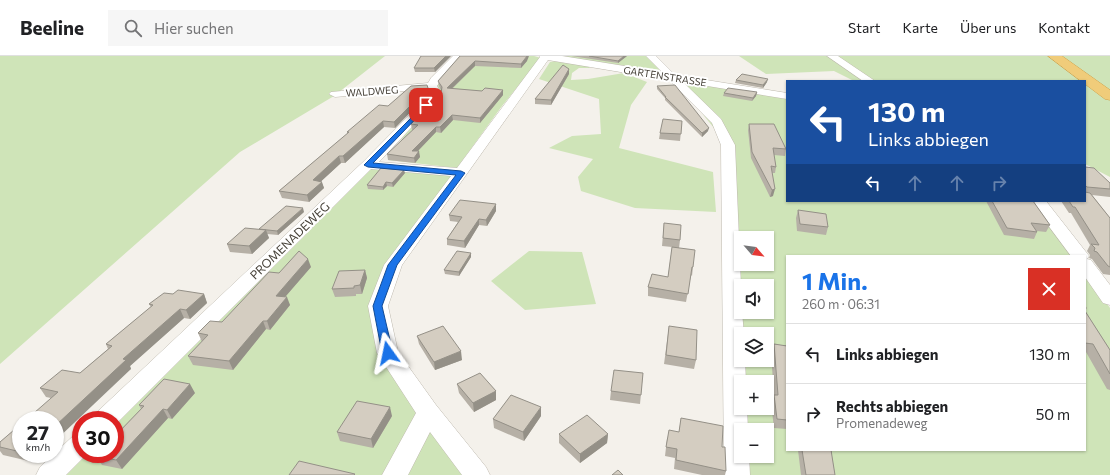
<!DOCTYPE html>
<html lang="de">
<meta charset="utf-8">
<style>
body{margin:0;font-family:Commissioner,sans-serif;background:#f6f6f6;color:#202124;height:100vh;display:flex;flex-direction:column;font-size:15px;white-space:nowrap}
*{box-sizing:border-box;margin:0}
p{font-size:13px;color:#757577}
.icon{flex:none;width:22px;height:22px;fill:none;stroke:currentColor;stroke-width:2;stroke-linecap:round;stroke-linejoin:round}
.map{position:relative;flex:1;overflow:hidden}
.drawer{position:absolute;left:786px;top:199px;width:300px;height:196px;display:flex;flex-direction:column;background:#fff;border-radius:0px;box-shadow:0 1px 3px #0004}
.drawer>*{flex:none}
.guide{position:absolute;left:786px;top:24px;width:300px;height:122px;border-radius:0px;box-shadow:0 1px 3px #0004;background:#1a4fa0;color:#fff;overflow:hidden}
.needle{width:26px;rotate:118deg}
.tools{position:absolute;left:734px;top:175px;display:grid;gap:8px}
.tools a{display:grid;place-items:center;width:40px;height:40px;border-radius:0px;background:#fff;box-shadow:0 1px 3px #0004;font-size:20px}
.speed{position:absolute;left:12px;top:355px;display:flex;gap:8px;font-size:20px;font-weight:700;text-align:center}
.speed>*{display:grid;place-content:center;width:52px;height:52px;border-radius:50%;background:#fff;box-shadow:0 1px 3px #0004;line-height:1}
.speed small{font-size:10px;font-weight:400}
.speed .limit{border:6px solid #d22;background:#fff;color:#111}
.pin{position:absolute;display:grid;place-items:center;width:34px;height:34px;color:#fff;margin:-17px;border-radius:8px;box-shadow:0 2px 6px #0006}
.me{position:absolute;width:44px;margin:-22px;rotate:348deg;stroke-linejoin:round;filter:drop-shadow(0 0 3px #0008)}
.turn{display:flex;align-items:center;gap:14px;height:84px;padding:0 16px;font-size:18px}
.turn .icon{width:52px;height:52px;stroke-width:2.5}
.turn b{display:block;font-size:28px;line-height:34px}
.lanes{display:flex;align-items:center;height:38px;padding:0 16px;background:#0003;justify-content:center;gap:20px;direction:ltr}
.lanes .off{opacity:.35}
.round{display:grid;place-items:center;flex:none;width:42px;height:42px;border-radius:0px;background:#f6f6f6}
.head{display:flex;align-items:center;justify-content:space-between;height:68px;padding:0 16px}
h1{font-size:24px;font-weight:700;line-height:30px;color:#1a73e8}
ul{padding:0;list-style:none}
li{display:flex;align-items:center;gap:12px;height:60px;padding:0 16px;border-top:1px solid #e0e0e0}
li div{flex:1}
li b{display:block;font-size:15px}
li em{font-style:normal}
header{display:flex;align-items:center;gap:24px;box-sizing:border-box;height:56px;padding:0 20px;background:#fff;border-bottom:1px solid #e0e0e0}
header strong{font-size:19px}
nav{display:flex;gap:22px;margin-inline-start:auto;font-size:14px}
.search{width:280px;height:36px;background:#f6f6f6;display:flex;align-items:center;gap:10px;box-sizing:border-box;padding:0 14px;border-radius:0px;color:#757577;font-size:15px}
.map>svg:first-child{display:block}
</style>
<header>
<strong>Beeline</strong>
<div class="search"><svg class="icon" aria-label="search" viewBox="0 0 24 24"><circle cx="10" cy="10" r="6"/><path d="M15 15l6 6"/></svg>Hier suchen</div>
<nav><a>Start</a><a>Karte</a><a>Über uns</a><a>Kontakt</a></nav>
</header>
<div class="map">
<svg width="1110" height="419" viewBox="0 0 1110 419">
<rect width="100%" height="100%" fill="#f4f1eb"/>
<path fill="#cfe4b8" fill-rule="evenodd" d="M0,0h385l-51,40 -94,56 -240,212z
M467,0h67l7,2 -39,48 -45,62 -69,-8 50,-76z
M546,0h105l21,21 115,19v105h247l39,55h-286v194h298v-177l25,35v167h-373l-9,-330 -56,-68zM741,182h26v26h-26zM741,230h26v26h-26zM741,278h26v26h-26zM741,326h26v26h-26zM741,374h26v26h-26z
M739,0h371v121l-25,-13v-83h-231l-20,-10 -68,3z
M556,5l35,5 -2,2h-10l-7,5 -1,7 17,-1 36,-6 23,9 -16,23 -12,43 94,24 3,40 -81,-4 -54,-17 -3,-14 15,-18 -44,-11 23,-12 29,-2 -2,-35 -60,-20 11,-17z
M368,109l93,8 -68,92 -15,41 10,47 89,122h-428l32,-21h34v-34z
M529,195l53,1 14,52 -71,6 -34,-29z"/>
<g fill="none" stroke-linecap="round" stroke-linejoin="round">
<g stroke="#beb9ae" stroke-width="1">
<path id="street" d="M453,0h10l-23,25 -3,5 4,6 -1,5 -61,65 78,6 83,-111 -1,-1h23l100,16 -16,-16h10l19,19 112,18v6l-104,-17 38,37 14,26 6,141v26h1l2,22h-3v26h4l1,22h-5v26h6l1,22h-7v26h8l1,19h-26l-3,-330 -9,-22 -43,-43 -121,-20 -146,205 -14,41 10,46 38,53 50,62 4,8h-28l-32,-43 -22,43h-26l34,-62 -39,-60 -9,-47 16,-41 67,-89 -80,-7 -256,256v-5h-22l3,-7 267,-251 67,-68 -1,-5 -94,8 -6,-3 2,-2 97,-9 3,-5z
M827,0h11l37,25h-12z
M1030,145h16l40,51 3,4 -2,3 4,1 19,25v20l-7,-2 -18,-26v-21h-14z
M81,378v20h6l-21,21h-30l4,-8 32,-30z"/>
</g>
<g stroke="#cfa14a" stroke-width="1">
<path id="highway" d="M1048,0h14l48,34v10l-5,-1 -20,-15v-3h-4z"/>
</g>
<use href="#street" fill="#fff" fill-rule="evenodd"/>
<use href="#highway" fill="#f0cc7a" fill-rule="evenodd"/>
</g>
<path fill="#b6b0a6" d="M451,0l-16,16h-20l-1,-4z
M460,0l67,5 -6,7 -46,-2 -23,23 30,2 21,-1v5l-23,28 -27,-3 -12,13 -5,-1 -18,19 2,6 -5,6 -27,-3 -1,-6 26,-24h-1l-1,-6 30,-31v-3l-2,-4 -1,-5z
M571,0h56l-9,7z
M569,18l-18,31 -16,-1v-5z
M736,24l31,2 -4,6 -28,-5z
M657,30l51,45 -6,6 -37,-37v-2l-8,-9z
M757,36l-1,4 -4,5 -29,-5 1,-3z
M428,38l-33,34 -11,-1 -39,36h-4l-20,18 3,7 -15,14 -27,-4 -3,-7 68,-57v-2l41,-26z
M682,65l-2,20 -21,-2 1,-6z
M749,68l37,25 -1,7 -11,-1 2,12 -1,6h-3l1,23 -3,1 -19,-39 -3,-28z
M1085,111l25,16v14l-18,-2 18,23v57l-7,-1 -11,-15 -3,-1 1,-3 -3,-4 3,-6 -19,-32h-2l-8,-12h24z
M405,117l-12,14 -6,-1 -4,4 -15,-1 -1,-4z
M986,145h47l17,24 -4,7 -9,-1v1l-3,7 -30,-4z
M798,154l30,17 -2,8 -29,-4 -1,-13z
M496,155l-9,15 -8,-1 -14,23 -18,-3v-6l11,-17 -8,-1 -1,-6z
M304,156l-26,23 -11,-1 2,4 -17,16 -22,-2 -3,-8 32,-14v-1z
M664,167l16,17 -1,8 14,19 -1,9 -1,-1 -5,27 -38,-6v-9l20,-10 4,-30 -10,-1z
M471,197v4l-12,19 -14,-2 -1,-4z
M311,211l-26,30 5,8 -20,25 -4,-1 -33,41 -40,-5 -5,-9 14,-14 -4,-9 24,-11 57,-49z
M365,214l2,8 -5,16h-6v2l-21,1 -3,-8z
M204,238l3,9 -17,16 -6,-1 -54,48 1,3 -80,29 -5,-1 -6,-9 40,-15 28,-24 -2,-5 45,-37 -2,-3z
M1085,249l2,3 -2,3 25,39v40l-3,-1 -21,-37h-1z
M669,270l27,34 -2,9 -30,-5z
M417,280l45,24 -27,10 -16,-26z
M774,288l13,2v83l-13,-1 -3,-25 3,-8 -3,-42z
M643,317l-3,31 -30,-4 1,-9z
M457,328l39,7v9l-22,12 -15,-19z
M195,337l-23,26 -4,-1 -46,51 -20,-4 -6,-9 45,-47 -2,-4z
M392,360l-19,32 -33,-7 -3,-9z
M541,360l-17,25 -30,-13 -1,-9z
M681,362l41,29 4,24 -1,4h-23l-28,-6 1,-11 -10,-2 2,-17 12,-7z
M21,368v30h20l-8,8 -30,-7 -3,-4v-9z
M559,378h49l-1,9 -27,20 -21,-20z
M798,394h33l4,25h-34z"/>
<path fill="#949087" d="M446,0h5l-16,16 -1,-4z
M527,0h2l-2,5 -6,7v-4z
M624,0h3l-9,7v-2z
M475,5v5l-28,27v-5z
M569,13v5l-18,31v-5z
M768,23l-1,3 -4,6v-3z
M428,32v6l-33,34 -1,-6z
M503,34v5l-23,28v-5z
M757,36l-1,4 -4,5 1,-3z
M452,59l1,5 -12,13 -1,-6z
M383,65l1,6 -39,36 -2,-7z
M436,71v5l-23,24 -1,-5z
M709,72l-1,3 -6,6v-4z
M419,95l1,6 -5,6 -1,-5z
M339,100l2,7 -26,24 -2,-7z
M404,114l1,3 -12,14 -1,-4z
M322,126l2,6 -15,14 -2,-7z
M386,126l1,4 -4,4v-3z
M775,133l-2,7 -3,1 2,-7z
M496,148v7l-9,15 -1,-6z
M303,152l1,4 -26,23 -1,-4z
M479,163v6l-14,23 -1,-7z
M266,174l3,8 -17,16 -3,-8z
M471,197v4l-12,19v-4z
M308,203l3,8 -32,37 -3,-8z
M365,214l2,8 -5,16 -2,-9z
M204,238l3,9 -17,16 -4,-9z
M287,241l3,8 -20,25 -3,-9z
M180,253l4,9 -54,48 1,3 -76,72v-15l68,-67z
M263,265l3,8 -33,41 -4,-9z
M461,295l1,9 -27,10 -1,-8z
M190,328l5,9 -23,26 -5,-9z
M496,335v9l-22,12 -1,-9z
M390,351l2,9 -19,32 -2,-9z
M541,351v9l-17,25 -1,-9z
M163,353l5,9 -46,51 -6,-9z
M608,378l-1,9 -27,20v-9z
M27,398h14l-8,8z"/>
<path fill="#d4cdc1" stroke="#949087" d="M421,0h25l-12,12h-20z
M460,0h67l-6,8 -46,-3 -28,27 35,3 3,-3 18,2 -23,28 -28,-3 -12,12h-4l-24,24h7l-5,7 -27,-4 31,-29 -7,-1 30,-31 1,-6 -4,-6z
M589,0h35l-6,5z
M563,9l6,4 -18,31 -16,-1z
M742,18l26,5 -5,6 -27,-5z
M427,29l1,3 -34,34 -11,-1 -40,35h-4l-26,24 9,2 -15,13 -28,-4 70,-59h-2l32,-27 9,1 23,-20z
M675,29l34,43 -7,5 -37,-36h1l-9,-11z
M728,32l29,4 -4,6 -29,-5z
M663,63l19,2 -1,13 -21,-1z
M749,68h25l12,25 -13,-1 3,19 -5,-1 4,23 -3,1 -20,-38z
M1085,111l9,1 16,15v6l-23,-2 -2,-2z
M381,112l23,2 -12,13 -6,-1 -3,5 -16,-2z
M1085,136l5,1 20,25v49l-2,-1 -11,-14 -3,-1 1,-3 -4,-4 8,1 -24,-38h-2l-4,-6h16z
M460,144l36,4 -10,16 -7,-1 -15,22 -17,-2 15,-22 -13,-2z
M992,145h41l17,24 -19,-2 6,9 -30,-4z
M286,150l17,2 -26,23 -18,-2z
M798,154l28,4 2,13 -28,-3z
M664,167l17,2 -1,15 -17,-2z
M245,172l21,2 -17,16 -22,-2z
M672,191l23,3 -2,17h-1l-4,27 -40,-7 4,-13 16,3z
M299,195l9,8 -32,37 11,1 -20,24h-4l-34,40 -41,-5 20,-21 -10,-2 12,-12 12,1 47,-50 10,1z
M457,195l14,2 -12,19 -15,-2z
M365,214l-5,15 -6,1v2l-22,1 7,-18z
M178,234l26,4 -18,16 -6,-1 -57,50 3,1 -71,66v-6h-29l32,-28 -18,-4 22,-18 18,3 32,-27 -6,-2 47,-39 -4,-1 15,-11 9,1z
M1085,255l25,39v24l-17,-30 -8,-1z
M443,270l18,25 -27,11 -17,-26z
M669,270l28,4 -1,30 -30,-5z
M774,288l13,2v74l-10,-1 -3,-24h4z
M614,314l29,3 -2,22 -30,-4z
M480,317l16,18 -23,12 -16,-19z
M164,323l26,5 -23,26 -4,-1 -47,51 -20,-4 2,-2h17v-18l29,-30 -5,-1z
M511,339l30,12 -18,25 -30,-13z
M357,345l33,6 -19,32 -34,-7z
M587,359l21,19 -28,20 -21,-20z
M681,362l42,8 -1,21h3l1,24 -50,-11 1,-11 -11,-2 3,-17 10,2z
M21,368v28l-21,-5v-5z
M802,394h29l4,25h-29z
M299,405l56,13 -1,1h-65z
M618,414l5,5h-11z"/>
<path fill="#1a73e8" stroke="#114b97" d="M426,47l3,2 -1,1 -55,57 88,8 4,2 -68,92 -15,41 11,47 -1,2h-8l-2,-2 -9,-47 15,-41 68,-90 -88,-8 -4,-2z"/>
<g text-anchor="middle" stroke-width="4" stroke-linejoin="round" paint-order="stroke">
<g font-size="10" fill="#474239" stroke="#fff">
<text transform="translate(665 20) rotate(9)" y="4">GARTENSTRASSE</text>
<text transform="translate(372 35) rotate(-4)" y="4">WALDWEG</text>
</g>
<g font-size="12" fill="#474239" stroke="#fff">
<text transform="translate(290 185) rotate(-44)" y="4">PROMENADEWEG</text>
</g>
</g>
</svg>
<div class="tools">
<a><svg class="needle" viewBox="-14 -14 28 28"><path d="M0-13l5 13h-10z" fill="#e53935"/><path d="M0 13l5-13h-10z" fill="#757577"/></svg></a>
<a><svg class="icon" aria-label="sound" viewBox="0 0 24 24"><path d="M4 9h4l5-4v14l-5-4H4zM17 9q2 3 0 6"/></svg></a>
<a><svg class="icon" aria-label="layers" viewBox="0 0 24 24"><path d="M12 4l9 5-9 5-9-5zM3 14l9 5 9-5"/></svg></a>
<a>+</a>
<a>−</a>
</div>
<div class="speed"><div>27<small>km/h</small></div><div class="limit">30</div></div>
<div class="pin" style="left:426px;top:49px;background:#d93025"><svg class="icon" aria-label="arrive" viewBox="0 0 24 24"><path d="M6 21V4h12l-3 4 3 4H6"/></svg></div>
<svg class="me" style="left:388px;top:297px" viewBox="-20 -20 40 40"><path d="M0-17L14 15 0 8-14 15z" fill="#1a73e8" stroke="#fff" stroke-width="4"/></svg>
<div class="guide">
<div class="turn"><svg class="icon" aria-label="left" viewBox="0 0 24 24"><path d="M17 20v-9H6M10 6l-5 5 5 5"/></svg><div><b>130 m</b>Links abbiegen</div></div>
<div class="lanes"><svg class="icon" aria-label="left" viewBox="0 0 24 24"><path d="M17 20v-9H6M10 6l-5 5 5 5"/></svg><svg class="icon off" aria-label="ahead" viewBox="0 0 24 24"><path d="M12 20V5M6 11l6-6 6 6"/></svg><svg class="icon off" aria-label="ahead" viewBox="0 0 24 24"><path d="M12 20V5M6 11l6-6 6 6"/></svg><svg class="icon off" aria-label="right" viewBox="0 0 24 24"><path d="M7 20v-9h11M14 6l5 5-5 5"/></svg></div>
</div>
<section class="drawer">
<div class="head"><div><h1>1 Min.</h1><p>260 m · 06:31</p></div><a class="round" style="background:#d93025;color:#fff"><svg class="icon" aria-label="close" viewBox="0 0 24 24"><path d="M6 6l12 12M18 6L6 18"/></svg></a></div>
<ul>
<li><svg class="icon" aria-label="left" viewBox="0 0 24 24"><path d="M17 20v-9H6M10 6l-5 5 5 5"/></svg><div><b>Links abbiegen</b></div><em>130 m</em></li>
<li><svg class="icon" aria-label="right" viewBox="0 0 24 24"><path d="M7 20v-9h11M14 6l5 5-5 5"/></svg><div><b>Rechts abbiegen</b><p>Promenadeweg</p></div><em>50 m</em></li>
</ul>
</section>
</div>
